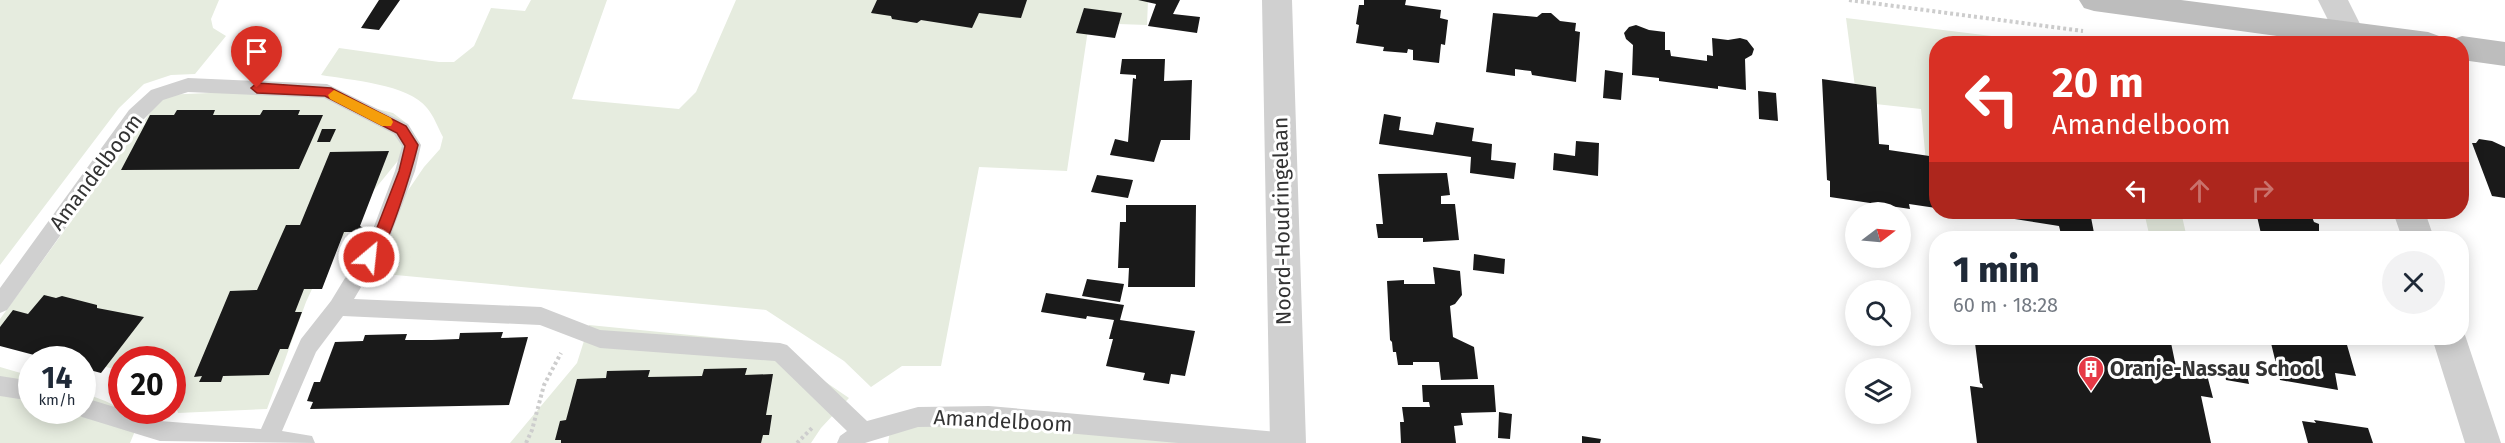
<!DOCTYPE html>
<meta charset="utf-8">
<style>
body{margin:0;font-family:"Fira Sans",sans-serif;background:#f2f2f3;color:#1f2937;height:100vh;display:flex;flex-direction:column;font-size:22px;white-space:nowrap}
*{box-sizing:border-box;margin:0}
p{font-size:20px;color:#747a83}
.icon{flex:none;width:33px;height:33px;fill:none;stroke:currentColor;stroke-width:2;stroke-linecap:round;stroke-linejoin:round}
.map{position:relative;flex:1;overflow:hidden}
.panel{position:absolute;left:1929px;top:231px;width:540px;height:114px;display:flex;flex-direction:column;background:#fff;border-radius:24px;box-shadow:0 3px 15px #0003}
.panel>*{flex:none}
.banner{position:absolute;left:1929px;top:36px;width:540px;height:183px;border-radius:24px;box-shadow:0 3px 15px #0003;background:#d93025;color:#fff;overflow:hidden}
.needle{width:39px;rotate:74deg}
.buttons{position:absolute;left:1845px;top:202px;display:grid;gap:12px}
.buttons a{display:grid;place-items:center;width:66px;height:66px;border-radius:50%;background:#fff;box-shadow:0 3px 15px #0003;font-size:30px}
.speed{position:absolute;left:18px;top:346px;display:flex;gap:12px;font-size:30px;font-weight:700;text-align:center}
.speed>*{display:grid;place-content:center;width:78px;height:78px;border-radius:50%;background:#fff;box-shadow:0 3px 15px #0003;line-height:1}
.speed small{font-size:15px;font-weight:400}
.speed .limit{border:9px solid #d22;background:#fff;color:#111}
.pin{position:absolute;display:grid;place-items:center;width:51px;height:51px;color:#fff;margin:-62px -26px;border-radius:50% 50% 50% 0;rotate:-45deg;box-shadow:0 0 6px #0007}
.pin .icon{rotate:45deg}
.me{position:absolute;width:66px;margin:-33px;rotate:28deg;stroke-linejoin:round;filter:drop-shadow(0 0 4px #0008)}
.turn{display:flex;align-items:center;gap:21px;height:126px;padding:0 24px;font-size:27px}
.turn .icon{width:78px;height:78px;stroke-width:2.5}
.turn b{display:block;font-size:42px;line-height:51px}
.lanes{display:flex;align-items:center;height:57px;padding:0 24px;background:#0003;justify-content:center;gap:30px;direction:ltr}
.lanes .off{opacity:.35}
.round{display:grid;place-items:center;flex:none;width:63px;height:63px;border-radius:32px;background:#f2f2f3}
.overview{display:flex;align-items:center;justify-content:space-between;height:102px;padding:0 24px}
h1{font-size:36px;font-weight:800;line-height:45px}
.map>svg:first-child{display:block}
</style>
<div class="map">
<svg width="2505" height="443" viewBox="0 0 2505 443">
<rect width="100%" height="100%" fill="#fff"/>
<path fill="#e6ecdf" d="M0,0h219l-8,19 2,9 13,8 -31,38 -24,1 -27,9 -25,24 -119,157z
M531,0h76l-35,99 107,10 17,-17 40,-92h412l-1,25 -58,-2 -22,148 -88,-4 -38,199h-39l-31,21 -27,-26 -78,-51 -413,-39 71,-104 16,-18 3,-12c-5,-9 -9,-21 -16,-29 -18,-24 -78,-28 -106,-33l18,-27 100,14h15l20,-16 17,-38 34,3z
M1846,18l202,25 -112,1v119l-10,-1 -5,-53 -64,-7z
M232,92h68l70,15 23,6 12,9 5,9 -4,20 -36,44 -13,23 -33,45 -18,39 -39,107 -89,4 -5,-14 -1,-39h-50l-1,11 -92,-25 -29,-13v-14l163,-224z
M2144,212h37l6,26h-37z
M589,325l152,15 51,19 57,39 -28,30 -10,15h-301l67,-80z
M0,367l31,9 1,35h50l1,-18c30,11 34,9 52,38l-5,12h-130z
M920,418l298,25h-330l2,-12z"/>
<path fill="#1a1a1a" d="M379,0h21l-21,30 -18,-2z
M877,0h150l-6,18 -42,-5 -7,15 -51,-8 -4,3 -25,-4 -1,-3 -20,-3z
M1138,0h42l-7,14 27,3 -3,16 -49,-7 8,-22z
M1364,0h42l-1,5 36,5 -1,8 8,2 -3,25 -4,-1 -2,19 -26,-3v-10l-5,-1 -1,4 -24,-2 1,-4 -28,-4 3,-18 -3,-1 3,-19h5z
M1084,8l38,5 -7,25 -39,-5z
M1493,13l44,4 5,-4h9l9,8 16,2 -1,8 5,1 -4,50 -44,-7 -1,-4 -16,-2v7l-29,-4z
M1636,25l13,5 16,2v18h5l1,6 36,5v-6l6,1 -1,-18 16,2 12,-2 7,2 7,9 -2,6 -7,4 1,31 -28,-4v3l-59,-8v-3l-27,-3 1,-30 -7,-6 -2,-6 5,-6z
M1122,59h43l-1,22 28,-1 -2,60h-29l-7,22 -44,-7 5,-16 13,3 5,-64 3,1v-4l-16,-1z
M1605,70l18,3 -2,27 -18,-2z
M1822,79l54,8 3,57 10,1v5l47,7v51l-27,-4 1,5 -80,-12v-16l-3,-1z
M1758,91l18,2 2,28 -19,-2z
M177,110h38l-2,5h47l3,-5h37l-2,5h25l-24,54 -178,1 29,-55h24z
M1384,114l17,3 -2,13 34,5 3,-13 38,6 -2,13 20,3 -1,16 25,3 -2,16 -44,-6 1,-16 -92,-13z
M322,129h14l-6,13h-13z
M2479,139l13,2 13,6v51l-13,-2 -20,-53h4z
M1576,141l23,2 -1,33 -45,-6 1,-17 21,3z
M389,151l-29,75 5,3 -2,5 -6,4 -2,-1 1,-5h-12l-22,57h-18l-9,23h7l-14,37h-8l-11,26 -46,1 -2,6h-22l3,-6 -8,1 36,-86 27,-1 29,-65h14l30,-73z
M1447,173l3,22 -9,1v8h14l4,36 -36,2v-4h-45l-2,-14h7l-5,-50z
M1097,175l36,5 -5,18 -37,-6z
M1126,205h70l-1,82h-67l1,-19h-11l2,-46h6z
M1969,212h121l4,21 -11,-1 1,6h-22l-3,-12z
M2256,212h54l4,10 5,2v14h-57z
M1474,254l31,5 -1,15 -31,-4z
M1433,267l27,4 2,24 -7,9 -5,2 3,31 21,10 4,32 -37,1 -2,-18h-26v3h-15l-2,-13h-3l-1,-10 -2,-2 -3,-59 17,-1v4h31z
M1087,279l37,5 -4,18 -38,-6z
M1046,293l78,12 -4,15 75,11 -10,45 -14,-2 -2,10 -26,-4 2,-7 -39,-7 7,-27h-4l5,-19 -27,-4 -1,3 -45,-7z
M44,295l12,3 6,-2 35,9v3l47,9 -43,56 -19,-5v-8h-29l-53,-14v-19l13,-17 15,4z
M503,332l-2,6 27,-1 -19,68 -199,4 3,-7 -6,-1 7,-19h6l15,-40 28,-1 2,-6 42,-1 -2,6h27l27,-1 1,-6z
M1958,338h212l6,29 30,4 7,27 -12,-2 10,47h-234l-7,-57 13,2 -1,-4 -2,-1 -5,-40z
M2217,338h21l2,7 -23,-4z
M2279,338h66l11,38 -21,-3 3,17 -58,-10 -10,-41 10,2z
M2222,362l23,4 4,18 -23,-4z
M747,368l-2,7 28,-1 -7,41h6l-3,20h-6l-2,8h-200v-3h-6l5,-19 6,-1 11,-41 29,-1 1,-7 43,-1 -2,7 54,-1 2,-7z
M1422,385h72l2,27 -35,1 2,12 -9,1 2,17h-55l-1,-21h4l-2,-15h28l-1,-5h-6z
M1499,412l13,2 -2,25 -12,-1z
M2314,420l54,8 5,15h-65l-6,-22 14,2z
M1582,436l19,3 -1,4h-18z"/>
<g fill="none" stroke-linecap="round" stroke-linejoin="round">
<path stroke="#cdcdcd" stroke-width="4" stroke-dasharray="3 3" stroke-linecap="butt" d="M1849,0l234,31
M526,443l6,-13 12,-45 17,-32
M797,443l16,-16"/>
<path fill="#d0d0d0" fill-rule="evenodd" d="M188,78l139,6 81,40 13,21 -6,26 -26,69 -35,59 187,8 59,23 180,13 7,2 80,76 51,-14 71,-1 299,27 8,3 3,7h-121l-189,-17 -71,1 -53,16h-28l3,-7 7,-5 -72,-70 -175,-13 -60,-23 -197,-9 -27,36 -34,79 30,5 3,7 -155,-2 -78,-24 -9,-6h9v-14l78,24 101,8 40,-90 30,-38 39,-64 25,-66 7,-25 -8,-12 -70,-36 -136,-6 -25,8 -20,20 -136,190 -7,3v-25l129,-178 22,-20z
M0,376l32,5v20l-32,-5z"/>
<path fill="#d0d0d0" fill-rule="evenodd" d="M1262,0h30l14,443h-36z
M2318,0h30l22,44h-30z
M2393,212h32l9,26h-32z
M2462,327l4,11 35,105h-36l-33,-105h30z"/>
<path fill="#bdbdbd" fill-rule="evenodd" d="M2079,0h102l247,32 11,4 4,8h-107l-242,-33 -10,-3z
M2462,36l43,6v24l-43,-6v-16h-13l2,-4z"/>
</g>
<path fill="#d93025" stroke="#8d1f18" stroke-width="1.5" d="M257,83l74,5 75,38 12,19c-5,20 -30,107 -45,117 -4,2 -5,1 -9,-1l-2,-4 11,-19 26,-67 6,-25 -8,-13 -72,-37 -68,-3 -6,-5z"/>
<path fill="#f59e0b" d="M334,90l57,28 2,4 -2,4h-9l-52,-27 -2,-4z"/>
<defs>
<g id="building-pin" transform="scale(1.35)"><path d="M0 17L-7.5 6A9.5 9.5 0 1 1 7.5 6Z" fill="#e63946" stroke="#fff"/><path d="M-4-6H4V6H1V3H-1V6H-4ZM-2.5-4.3h1.7v1.8h-1.7ZM.8-4.3h1.7v1.8H.8ZM-2.5-1h1.7V.8h-1.7ZM.8-1h1.7V.8H.8Z" fill="#fff"/></g>
</defs>
<g fill-rule="evenodd">
<use href="#building-pin" x="2091" y="369"/>
</g>
<g text-anchor="middle" stroke-width="6" stroke-linejoin="round" paint-order="stroke">
<g font-size="21" fill="#333" stroke="#fff">
<text transform="translate(96 172) rotate(-53)" y="7">Amandelboom</text>
<text transform="translate(1282 221) rotate(-91)" y="7">Noord-Houdringelaan</text>
<text transform="translate(1003 421) rotate(3)" y="7">Amandelboom</text>
</g>
<g font-size="21" font-weight="bold" fill="#333" stroke="#fff" text-anchor="start">
<text x="2110" y="376">Oranje-Nassau School</text>
</g>
</g>
</svg>
<div class="buttons">
<a><svg class="needle" viewBox="-14 -14 28 28"><path d="M0-13l5 13h-10z" fill="#e53935"/><path d="M0 13l5-13h-10z" fill="#747a83"/></svg></a>
<a><svg class="icon" aria-label="search" viewBox="0 0 24 24"><circle cx="10" cy="10" r="6"/><path d="M15 15l6 6"/></svg></a>
<a><svg class="icon" aria-label="layers" viewBox="0 0 24 24"><path d="M12 4l9 5-9 5-9-5zM3 14l9 5 9-5"/></svg></a>
</div>
<div class="speed"><div>14<small>km/h</small></div><div class="limit">20</div></div>
<div class="pin" style="left:257px;top:88px;background:#d93025"><svg class="icon" aria-label="arrive" viewBox="0 0 24 24"><path d="M6 21V4h12l-3 4 3 4H6"/></svg></div>
<svg class="me" style="left:369px;top:257px" viewBox="-20 -20 40 40"><circle r="17" fill="#d93025" stroke="#fff" stroke-width="3"/><path d="M0-11L8 9 0 5-8 9z" fill="#fff"/></svg>
<div class="banner">
<div class="turn"><svg class="icon" aria-label="left" viewBox="0 0 24 24"><path d="M17 20v-9H6M10 6l-5 5 5 5"/></svg><div><b>20 m</b>Amandelboom</div></div>
<div class="lanes"><svg class="icon" aria-label="left" viewBox="0 0 24 24"><path d="M17 20v-9H6M10 6l-5 5 5 5"/></svg><svg class="icon off" aria-label="ahead" viewBox="0 0 24 24"><path d="M12 20V5M6 11l6-6 6 6"/></svg><svg class="icon off" aria-label="right" viewBox="0 0 24 24"><path d="M7 20v-9h11M14 6l5 5-5 5"/></svg></div>
</div>
<section class="panel">
<div class="overview"><div><h1>1 min</h1><p>60 m · 18:28</p></div><a class="round"><svg class="icon" aria-label="close" viewBox="0 0 24 24"><path d="M6 6l12 12M18 6L6 18"/></svg></a></div>
</section>
</div>
